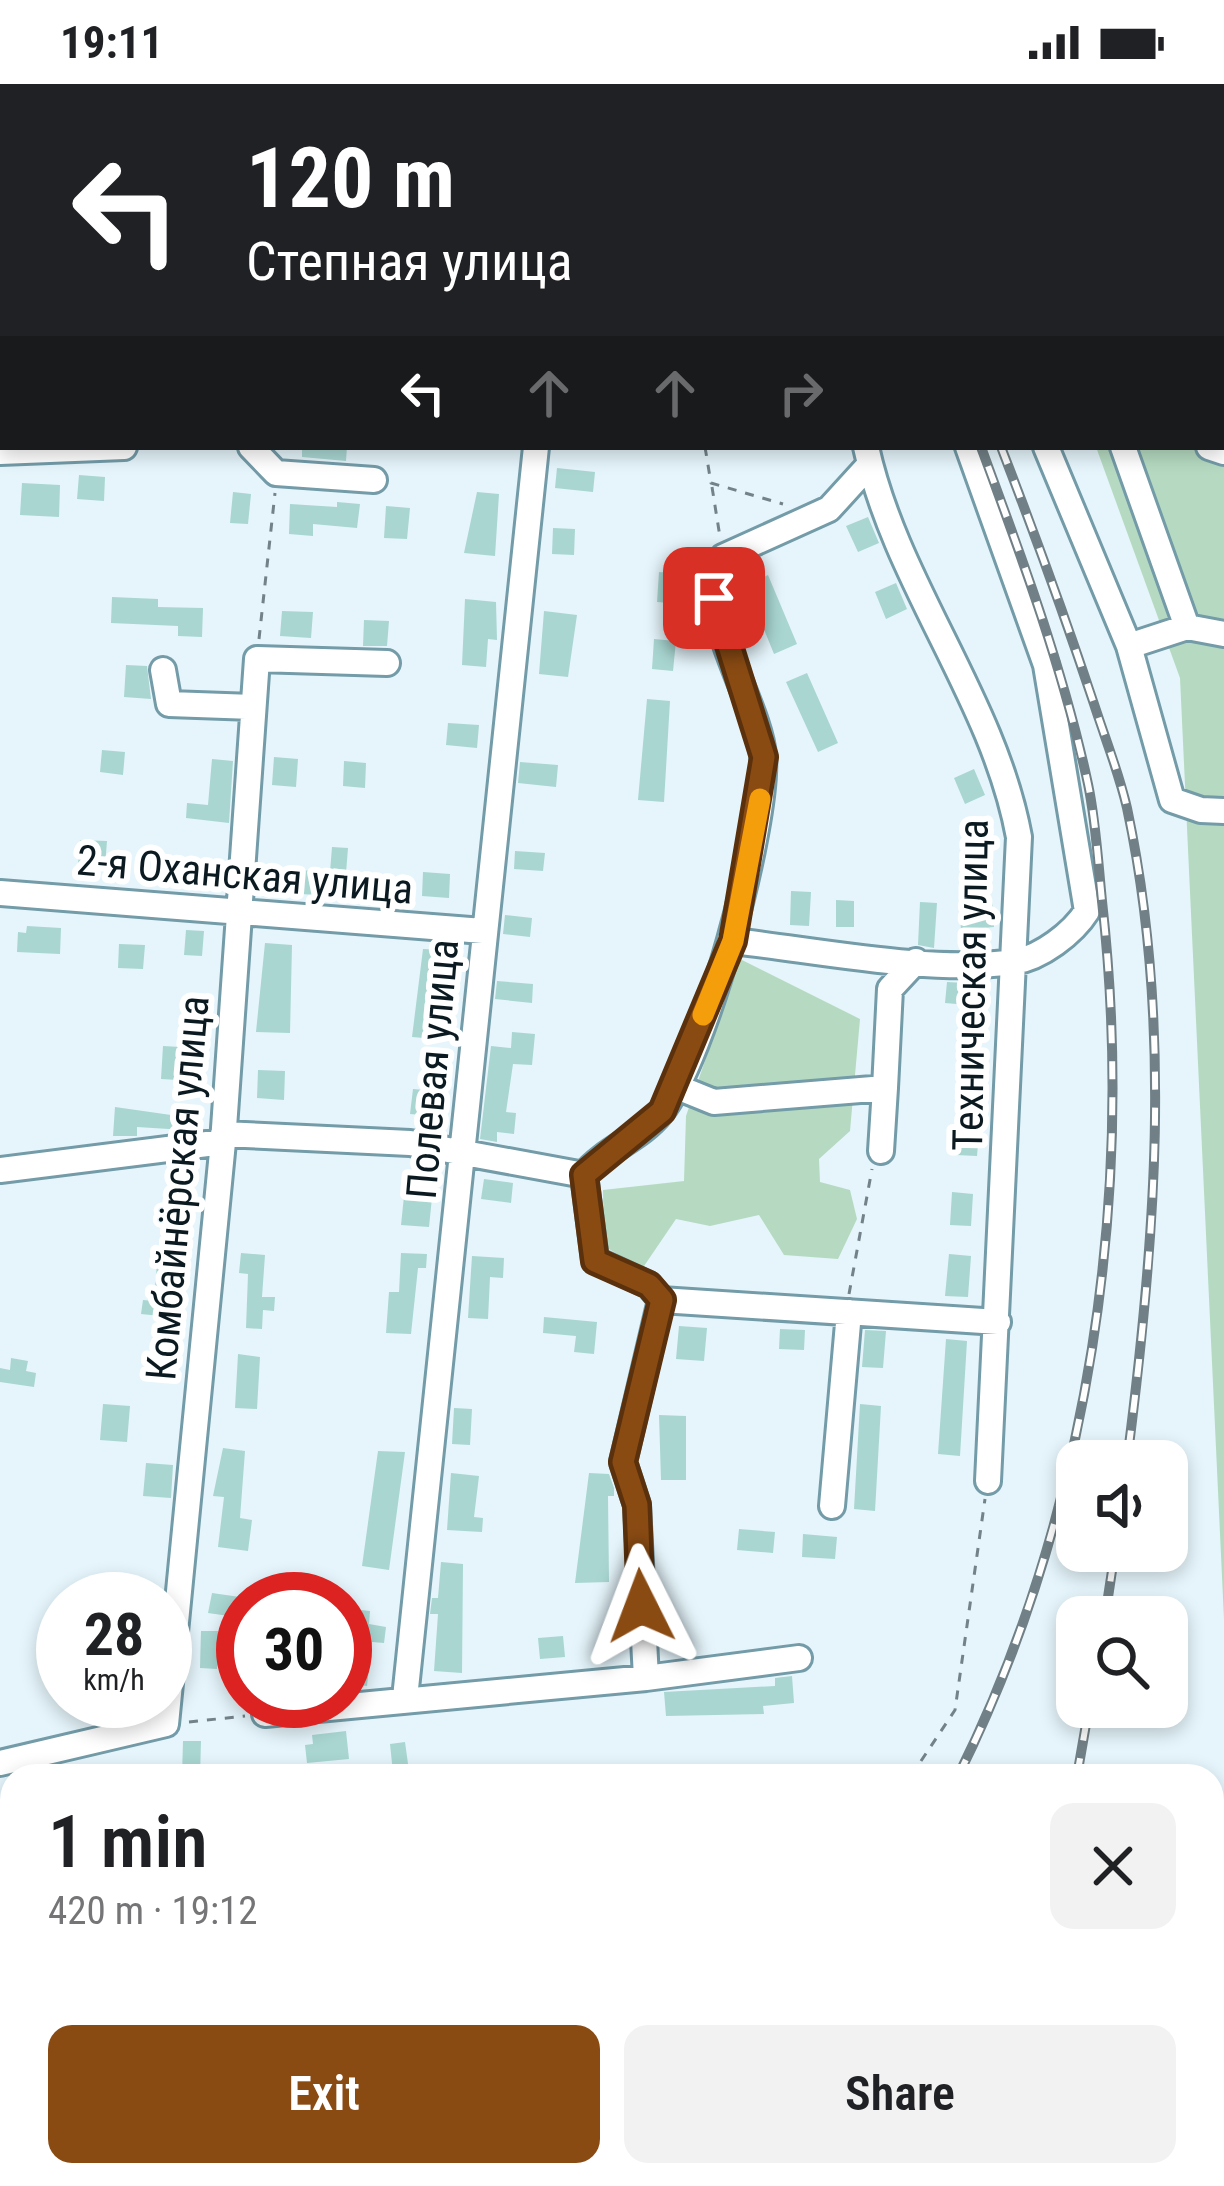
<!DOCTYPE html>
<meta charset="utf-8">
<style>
body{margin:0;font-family:"Roboto Condensed",sans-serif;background:#f2f2f2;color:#202124;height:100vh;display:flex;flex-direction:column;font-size:45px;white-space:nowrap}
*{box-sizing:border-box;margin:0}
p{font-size:39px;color:#757577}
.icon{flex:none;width:66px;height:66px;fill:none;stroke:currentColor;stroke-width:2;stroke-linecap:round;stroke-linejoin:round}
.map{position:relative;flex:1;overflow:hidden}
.panel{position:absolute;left:0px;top:1680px;width:1224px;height:423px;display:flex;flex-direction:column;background:#fff;border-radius:36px 36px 0 0;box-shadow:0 6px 18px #0003}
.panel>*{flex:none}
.guide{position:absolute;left:0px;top:0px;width:1224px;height:366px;box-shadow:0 6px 18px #0003;background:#202124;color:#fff;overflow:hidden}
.fabs{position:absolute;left:1056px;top:1356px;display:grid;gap:24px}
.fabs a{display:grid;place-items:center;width:132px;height:132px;border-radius:24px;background:#fff;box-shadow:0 6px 18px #0003;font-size:60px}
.speed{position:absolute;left:36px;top:1488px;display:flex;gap:24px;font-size:60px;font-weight:700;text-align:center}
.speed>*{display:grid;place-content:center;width:156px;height:156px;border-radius:50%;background:#fff;box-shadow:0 6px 18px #0003;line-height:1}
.speed small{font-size:30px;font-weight:400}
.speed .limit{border:18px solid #d22;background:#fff;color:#111}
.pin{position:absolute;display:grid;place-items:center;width:102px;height:102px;color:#fff;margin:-51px;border-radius:24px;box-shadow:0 6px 18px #0006}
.me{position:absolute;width:132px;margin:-66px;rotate:357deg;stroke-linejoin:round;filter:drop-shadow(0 0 9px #0008)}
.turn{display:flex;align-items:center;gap:42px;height:252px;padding:0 48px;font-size:54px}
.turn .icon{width:156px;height:156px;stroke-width:2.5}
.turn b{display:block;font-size:84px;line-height:102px}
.lanes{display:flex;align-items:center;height:114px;padding:0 48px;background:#0003;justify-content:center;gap:60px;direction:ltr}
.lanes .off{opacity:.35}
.round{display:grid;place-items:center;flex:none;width:126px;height:126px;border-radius:24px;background:#f2f2f2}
.summary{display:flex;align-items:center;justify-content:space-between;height:204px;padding:0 48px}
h1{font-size:72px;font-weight:600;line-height:90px}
.primary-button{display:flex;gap:24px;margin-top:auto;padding:24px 48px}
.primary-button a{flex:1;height:138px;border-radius:24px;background:#8a4b13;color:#fff;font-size:48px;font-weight:600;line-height:138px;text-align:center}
.primary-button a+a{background:#f2f2f2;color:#202124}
.status{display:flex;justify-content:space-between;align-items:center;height:84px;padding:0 60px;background:#fff;direction:ltr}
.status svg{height:33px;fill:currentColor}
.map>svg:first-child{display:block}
</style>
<div class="status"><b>19:11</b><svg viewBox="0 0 49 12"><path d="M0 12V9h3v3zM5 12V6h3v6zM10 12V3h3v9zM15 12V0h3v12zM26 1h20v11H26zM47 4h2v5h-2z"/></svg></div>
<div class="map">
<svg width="1224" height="2102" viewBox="0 0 1224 2102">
<rect width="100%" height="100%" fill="#e5f5fb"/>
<path fill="#b5dac1" d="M1221,155l3,1v1379l-44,-941 -84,-231h125z
M740,875l120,60 -10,112 -31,28 1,23 30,8 7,29 -19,40 -54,-4 -25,-40 -49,11 -34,-7 -34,50 -38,-23 -1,-56 81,-9 2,-65z
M1224,1861v241h-146l6,-11h128v-211z"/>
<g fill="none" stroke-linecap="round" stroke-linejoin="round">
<path stroke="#908eb4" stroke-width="6" d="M0,1801l12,-12
M1212,1805l12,5"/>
</g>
<path fill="#a9d6d1" d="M302,363h45l-1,14 -44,-4z
M557,384l38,4 -2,20 -38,-4z
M79,391l26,2 -1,24 -27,-2z
M22,399l38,2 -1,32 -39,-2z
M233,408l18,2 -3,30 -18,-1z
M477,408l22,2 -4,62 -31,-3z
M337,418l23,2 -3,24 -44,-4v12l-24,-2 1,-30 47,3z
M386,422l24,2 -3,31 -23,-1z
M868,433l11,26 -21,9 -12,-26z
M553,444l22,1 -1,26 -22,-1z
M659,488l27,2 -2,30 -27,-2z
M768,491l29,69 -23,10 -28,-69z
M896,499l11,26 -21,10 -11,-27z
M112,513l46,2v8l45,1 -1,29 -24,-1v-10l-67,-3z
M465,515l31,3 1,38 -9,-1 -2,28 -24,-2z
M282,527l31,1 -2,26 -31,-2z
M544,527l33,4 -9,62 -29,-3z
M364,536l25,1 -2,25h-24z
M654,555l22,2 -3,30 -21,-2z
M126,581l21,1 4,33 -27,-2z
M807,589l31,70 -20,9 -32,-70z
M647,615l23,2 -6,101 -26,-2z
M448,639l31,2 -2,23 -31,-3z
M102,666l23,2 -2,23 -23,-3z
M274,673l24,2 -2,28 -24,-2z
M212,675l21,2 -4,62 -43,-5 1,-15 21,2z
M344,677l22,2 -1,25 -22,-2z
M520,678l38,3 -2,22 -38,-4z
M974,685l11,26 -20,9 -11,-26z
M988,755l2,21 -23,2 -2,-21z
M80,756l27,1 -2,25 -27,-2z
M332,763l16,1 -2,25 44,3 -1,23 -124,-7 2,-24 63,4z
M515,767l30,2 -2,18 -29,-2z
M423,788l27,2 -1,24 -27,-2z
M791,807l20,1 -2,34 -19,-1z
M992,815l2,28 -33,3 -2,-29z
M836,816l18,1v26h-18z
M920,818l17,1 -3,45 -16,-3z
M505,831l27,3 -2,19 -27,-3z
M27,842l34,2 -1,26 -43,-2 1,-20 8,1z
M186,846l18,1 -2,25 -18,-1z
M265,859l27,2 -2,88 -34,-1z
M119,860l26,1 -2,24 -25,-1z
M423,865l22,1 -10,89 -23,-2z
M497,897l36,3 -1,19 -37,-4z
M947,898l35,2 -2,22 -35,-3z
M512,948l23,2 -3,31 -19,-1 -7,48 10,1 -2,21 -17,-2v10l-17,-3 11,-93 20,2z
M163,962l34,2 -2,33 -34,-2z
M961,970l23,2 -2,34 -23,-2z
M258,986l27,1 -1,29 -27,-2z
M413,1005l22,2 -2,25 -23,-2z
M115,1023l70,10v13l-48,-3v9h-24z
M959,1035l21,2 -3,35 -21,-1z
M406,1093l28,1 -5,49 -28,-2z
M484,1095l29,4 -2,20 -30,-4z
M952,1108l21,2 -2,32 -21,-1z
M241,1169l24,2 -3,42h13l-1,14 -11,-1 -1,19 -16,-1 2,-54 -9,-1z
M401,1169l26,1 -1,14h-8l-7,66 -25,-1 3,-41h10z
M949,1170l22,2 -3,41 -23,-1z
M472,1172l32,2 -1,20 -13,-1 -2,42 -20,-1z
M157,1179l19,2 -5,52 -30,-3 2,-14 11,1z
M544,1233l53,5 -3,32 -20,-2 2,-16 -33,-3z
M679,1242l28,2 -3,33 -28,-2z
M780,1245l25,1 -1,20 -25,-1z
M865,1246l21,1 -3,37 -21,-1z
M946,1255l21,2 -7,115 -22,-2z
M238,1270l22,3 -3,52 -22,-1z
M11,1274l17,3 -2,10 10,2 -2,14 -34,-5v-14l10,2z
M103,1320l27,2 -3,36 -27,-2z
M860,1320l21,2 -6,105 -21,-2z
M454,1324l18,1 -2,36 -18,-1z
M659,1331l27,1v64h-25z
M223,1364l22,3 -5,67 12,2 -4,31 -30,-4 6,-50 -11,-1z
M378,1367l27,1 -16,118 -27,-4z
M146,1379l27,2 -2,33 -28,-2z
M451,1389l28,3 -5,41 9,1 -1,14 -35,-2z
M589,1389l20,1 5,14v8h-6l1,86 -34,1z
M739,1445l36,3 -2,21 -36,-3z
M803,1450l34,3 -2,22 -33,-2z
M441,1478l22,2 -1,109 -28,-2 4,-57h-8l2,-16h6z
M212,1509l28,4 -4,20 -28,-4z
M352,1525l18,2 -1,13 17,3 -2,16 -12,-1 -5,44 -22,-3z
M201,1547h17l-1,38 -17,-1z
M563,1552l2,21 -25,2 -2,-21z
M792,1592l2,27 -31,3 1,8 -98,2 -2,-24 111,-6v-8z
M346,1647l3,28 -42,4 -2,-18 8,-1 -1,-9z
M183,1657h18l-1,35h-18z
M405,1658l4,29 -16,2 -3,-29z"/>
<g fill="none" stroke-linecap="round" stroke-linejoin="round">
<g stroke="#739ba8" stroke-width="30">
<path id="minor" d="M543,0v3
M748,0l1,3
M826,0l1,3
M895,0l1,3
M169,3v-3
M352,3l1,-3
M1221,127l3,1
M1221,186h3
M251,363l25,26 98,7
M866,363c30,137 128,253 153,390l-31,644
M1046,363l83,199 43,154 29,10 23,1
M1123,363l64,180
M1209,363l15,5
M0,368l124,-5
M1129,562l58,-19 37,7
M163,586l6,34 84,3
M0,809l483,38
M733,857c82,9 199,33 280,21 28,-4 60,-29 74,-51l-41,-246 -78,-218
M677,1003l37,15 171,-14 5,-99 26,-28
M223,1050l187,9 174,32c21,-26 56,-36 77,-63 43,-53 107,-287 102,-356 -3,-53 -75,-155 -40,-199l106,-48 41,-45
M881,1067l4,-63
M0,1086l223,-28
M584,1091l11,85 54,25 12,15 -38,162 14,43 9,173
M661,1216l337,22
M832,1422l17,-194
M405,1614l131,-1251
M265,1630l381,-36 153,-20
M0,1679l166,-39 57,-582 34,-483 130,4
M1212,1935l12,2
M0,1947h12
M1190,2091l34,6
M1091,2102l7,-11"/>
</g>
<path stroke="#738288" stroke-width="3" stroke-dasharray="9 9" stroke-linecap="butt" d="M705,363l6,36 72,21
M712,403l8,50
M259,555l16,-146
M849,1210l23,-125
M189,1638l56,-6
M911,1692l44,-66 30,-211"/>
<use href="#minor" stroke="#fff" stroke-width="24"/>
<g stroke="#718086" stroke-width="10">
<path id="rail" d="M839,0l1,3
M1001,363c33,85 64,170 93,257 11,34 25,69 33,104 46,216 28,436 0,653
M1105,1533l10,-66
M958,1692c132,-265 177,-582 144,-875 -4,-39 -6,-79 -14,-117 -25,-116 -66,-226 -107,-337
M1077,1692l12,-69
M751,2102l6,-11
M926,2102l5,-11"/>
</g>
<use href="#rail" stroke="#fff" stroke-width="6" stroke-dasharray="18" stroke-linecap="butt"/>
</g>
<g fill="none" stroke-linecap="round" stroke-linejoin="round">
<g stroke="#5a310c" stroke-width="30">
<path id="route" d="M641,1522l-4,-101 -14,-43 39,-162 -13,-15 -54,-24 -11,-86 78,-64 71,-170 31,-184 -50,-159"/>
</g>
<use href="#route" stroke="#8a4b13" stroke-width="21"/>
<path stroke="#f59e0b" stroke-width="21" d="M703,931l30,-74 27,-142"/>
</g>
<g text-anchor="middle" stroke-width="12" stroke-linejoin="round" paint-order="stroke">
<g font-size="42" fill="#0b1a20" stroke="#fff">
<text transform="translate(245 790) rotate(5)" y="15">2-я Оханская улица</text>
<text transform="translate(970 901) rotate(-89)" y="15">Техническая улица</text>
<text transform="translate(432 985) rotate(-85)" y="15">Полевая улица</text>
<text transform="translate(177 1104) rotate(-85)" y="15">Комбайнёрская улица</text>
</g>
</g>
</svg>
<div class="fabs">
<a><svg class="icon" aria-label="sound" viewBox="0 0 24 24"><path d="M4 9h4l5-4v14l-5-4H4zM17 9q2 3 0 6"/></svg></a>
<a><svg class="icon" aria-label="search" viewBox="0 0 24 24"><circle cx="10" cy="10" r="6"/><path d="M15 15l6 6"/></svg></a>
</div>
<div class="speed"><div>28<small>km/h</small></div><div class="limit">30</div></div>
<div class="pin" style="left:714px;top:514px;background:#d93025"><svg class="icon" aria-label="arrive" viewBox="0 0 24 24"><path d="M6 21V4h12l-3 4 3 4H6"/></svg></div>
<svg class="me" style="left:641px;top:1522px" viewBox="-20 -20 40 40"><path d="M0-17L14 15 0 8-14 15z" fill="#8a4b13" stroke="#fff" stroke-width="4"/></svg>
<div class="guide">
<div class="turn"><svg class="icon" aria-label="left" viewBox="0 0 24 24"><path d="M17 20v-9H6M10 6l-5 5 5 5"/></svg><div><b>120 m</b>Степная улица</div></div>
<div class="lanes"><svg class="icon" aria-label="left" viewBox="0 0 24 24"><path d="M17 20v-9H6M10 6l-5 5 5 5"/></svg><svg class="icon off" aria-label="ahead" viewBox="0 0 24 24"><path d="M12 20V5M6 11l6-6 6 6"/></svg><svg class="icon off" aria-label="ahead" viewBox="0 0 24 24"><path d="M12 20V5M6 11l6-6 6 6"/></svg><svg class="icon off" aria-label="right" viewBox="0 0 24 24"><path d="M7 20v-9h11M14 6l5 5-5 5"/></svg></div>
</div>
<section class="panel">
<div class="summary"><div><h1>1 min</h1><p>420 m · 19:12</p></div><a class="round"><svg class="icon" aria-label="close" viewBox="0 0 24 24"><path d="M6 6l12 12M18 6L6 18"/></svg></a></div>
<div class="primary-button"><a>Exit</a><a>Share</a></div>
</section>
</div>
